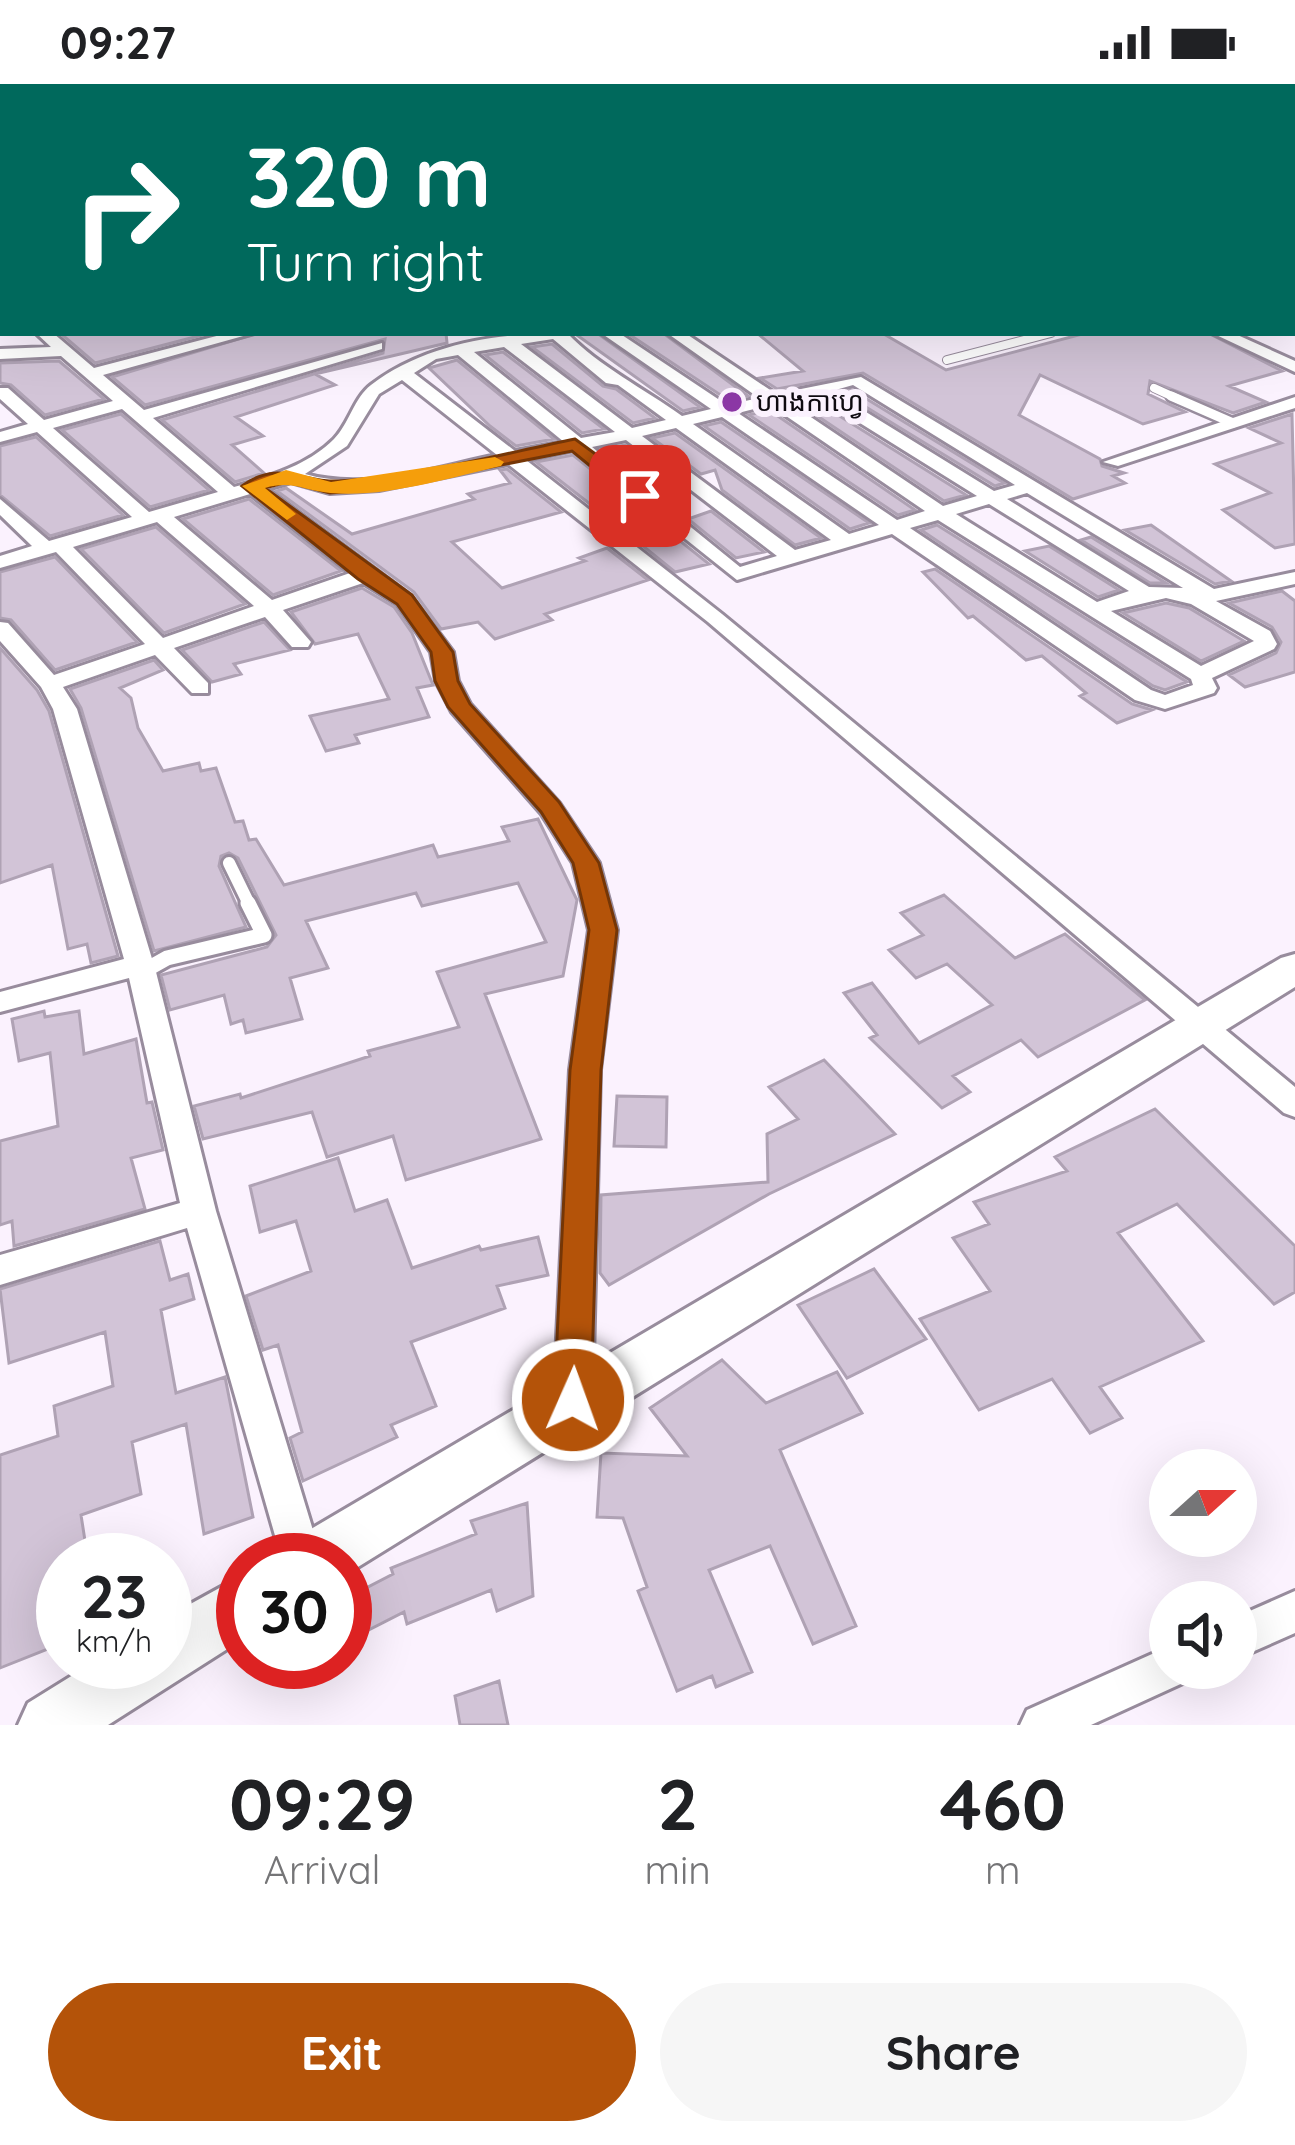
<!DOCTYPE html>
<meta charset="utf-8">
<style>
body{margin:0;font-family:Quicksand,"Noto Sans Khmer",sans-serif;background:#f6f6f6;color:#202124;height:100vh;display:flex;flex-direction:column;font-size:45px;white-space:nowrap}
*{box-sizing:border-box;margin:0}
p{font-size:39px;color:#757577}
.icon{flex:none;width:66px;height:66px;fill:none;stroke:currentColor;stroke-width:2;stroke-linecap:round;stroke-linejoin:round}
.map{position:relative;height:1641px;overflow:hidden}
.drawer{display:flex;flex-direction:column;background:#fff;flex:1}
.drawer>*{flex:none}
.guide{position:absolute;left:0px;top:0px;width:1296px;height:252px;box-shadow:0 12px 48px #0002;background:#00695c;color:#fff;overflow:hidden}
.needle{width:78px;rotate:69deg}
.buttons{position:absolute;left:1149px;top:1365px;display:grid;gap:24px}
.buttons a{display:grid;place-items:center;width:108px;height:108px;border-radius:50%;background:#fff;box-shadow:0 12px 48px #0002;font-size:60px}
.speed{position:absolute;left:36px;top:1449px;display:flex;gap:24px;font-size:60px;font-weight:700;text-align:center}
.speed>*{display:grid;place-content:center;width:156px;height:156px;border-radius:50%;background:#fff;box-shadow:0 12px 48px #0002;line-height:1}
.speed small{font-size:30px;font-weight:400}
.speed .limit{border:18px solid #d22;background:#fff;color:#111}
.pin{position:absolute;display:grid;place-items:center;width:102px;height:102px;color:#fff;margin:-51px;border-radius:24px;box-shadow:0 6px 18px #0006}
.me{position:absolute;width:132px;margin:-66px;rotate:2deg;stroke-linejoin:round;filter:drop-shadow(0 0 9px #0008)}
.turn{display:flex;align-items:center;gap:42px;height:252px;padding:0 48px;font-size:54px}
.turn .icon{width:156px;height:156px;stroke-width:2.5}
.turn b{display:block;font-size:84px;line-height:102px}
.eta{display:flex;justify-content:space-evenly;align-items:center;height:204px;text-align:center}
.eta b{font-size:72px;font-weight:700;line-height:84px}
.button{display:flex;gap:24px;margin-top:auto;padding:24px 48px}
.button a{flex:1;height:138px;border-radius:72px;background:#b45309;color:#fff;font-size:48px;font-weight:700;line-height:138px;text-align:center}
.button a+a{background:#f6f6f6;color:#202124}
.status{display:flex;justify-content:space-between;align-items:center;height:84px;padding:0 60px;background:#fff;direction:ltr}
.status svg{height:33px;fill:currentColor}
.map>svg:first-child{display:block}
</style>
<div class="status"><b>09:27</b><svg viewBox="0 0 49 12"><path d="M0 12V9h3v3zM5 12V6h3v6zM10 12V3h3v9zM15 12V0h3v12zM26 1h20v11H26zM47 4h2v5h-2z"/></svg></div>
<div class="map">
<svg width="1295" height="1641" viewBox="0 0 1295 1641">
<rect width="100%" height="100%" fill="#fbf2fe"/>
<path fill="#d2c4d7" stroke="#afa2b4" stroke-width="3" d="M60,249h150l-115,30z
M258,249h188l1,10 -132,31 20,11 -99,32 27,19 -31,9 32,28 -29,9 -73,-62 221,-67 2,-14 -240,66 -33,-28z
M574,249h23l103,74 -17,4z
M627,249h36l85,63 -20,4z
M757,249h125l64,37 140,-37h122l74,38 -53,15 37,16 -33,11 -83,-32 -2,13 37,18 -42,12 -103,-49 -21,40 81,44 2,7 22,7 -11,3 12,7 -52,16 -210,-126 -86,16 -17,-11 43,-7z
M552,260l51,42 13,3 39,29 -22,5 -101,-76z
M503,268l101,77 -22,4 -97,-78z
M457,276l97,79 -38,7 -26,-20 -61,-58z
M59,277l45,38 -59,16 -34,-30 -11,-2v-20z
M852,306l152,93 -9,3 -152,-93z
M814,316l152,95 -22,6 -146,-98z
M769,326l146,100 -17,5 -149,-100z
M121,330l88,76 -59,17 -88,-77z
M1292,330l3,130 -20,4 -52,-38 47,-17 -55,-29 66,-21 -32,-15z
M721,338l148,101 -19,6 -146,-103z
M675,349l146,105 -26,7 -73,-55 -7,-20 -14,4 -49,-36z
M36,353l87,78 -73,21 -50,-41v-49z
M625,361l48,37 -23,6 -48,-39z
M573,371l50,40 -33,9 -54,-42z
M507,385l54,43 -109,30 50,46 83,-27 -6,-3 28,-10 41,32 -103,34 7,6 -57,19 -17,-17 -37,7 -27,-37 -137,-101 9,-3 66,46 122,-35 -6,-5 42,-11 -10,-13z
M249,415l92,72 -68,24 -90,-76z
M711,427l53,41 -28,6 -48,-39z
M937,441l250,157 -22,8 -12,-4 -232,-156z
M1151,441l80,56 -16,3 -90,-54z
M156,443l89,77 -81,29 -83,-84z
M664,444l45,36 -34,8 -42,-34z
M1091,453l75,46h-16l-69,-43z
M1049,462l70,44 -21,7 -73,-46z
M55,473l82,85 -82,28 -44,-50 -11,-2v-46z
M935,485l197,135 20,6 -35,13 -37,-27 6,-3 -44,-37 -16,4 -53,-44 -5,2 -45,-46z
M362,504l32,19 18,26 21,52 -16,3 12,29 -74,18 4,8 -33,8 -16,-35 79,-17 -31,-65 -43,10 -24,-32z
M1282,507l13,10v71l-50,15 -16,-12 47,-22 5,-11 -9,-15 -43,-24z
M1166,519l23,5 55,33 -43,20 -78,-48z
M264,538l26,28 -56,14 7,10 -29,8 -30,-32z
M0,564l37,42 12,21 69,245 -27,7 -4,-19 -19,5 -16,-84 -52,18z
M154,576l9,10 -43,18 11,10 7,30 25,43 36,-8 2,8 15,-3 19,54 8,-1 6,19 7,-1 28,46 149,-40 5,12 71,-16 -7,-14 36,-8 39,81 -14,76 -78,18 56,145 -135,41 -13,-44 -66,21 -15,-45 -109,27 -9,-33 46,-12 1,4 129,-42 -2,-5 91,-24 -22,-55 109,-30 -28,-59 -96,23 -6,-13 -110,28 22,47 -38,10 12,41 -56,14 -3,-13 -12,4 -7,-29 -54,15 -9,-35 106,-28 9,-12 -38,-77 -9,-5 -8,3 -2,10 27,61 -92,24 -73,-243 -11,-19z
M944,811l71,63 50,-24 80,66 -107,57 -17,-17 -68,36 17,16 -28,16 -72,-70 7,-3 -33,-42 28,-10 47,60 73,-38 -45,-41 -31,14 -27,-28 34,-15 -22,-22z
M44,927l1,6 34,-6 5,43 52,-15 11,64 5,-1 11,48 -32,8 14,51 -131,37 -2,-25 -12,4v-84l58,-15 -8,-73 -31,8 -7,-42z
M824,976l71,74 -126,60 -160,91 -9,-12 1,-78 167,-13 -1,-48 31,-15 -29,-32z
M617,1012l50,1 -1,50 -52,-1z
M1155,1025l140,137v46l-21,12 -97,-100 -59,29 85,108 -103,46 22,31 -32,15 -38,-54 -73,31 -59,-91 70,-28 -37,-53 36,-14 -15,-22 93,-31 -12,-14z
M338,1074l17,53 32,-11 25,68 67,-22 2,4 57,-13 10,38 -51,11 8,22 -94,34 25,64 -45,19 6,12 -94,44 -13,-43 12,-6 -24,-87 -15,5 -17,-54 65,-25 -15,-50 -36,11 -10,-46z
M160,1157l10,39 18,-6 6,25 -33,11 15,83 49,-16 28,140 -49,17 -18,-110 -54,18 9,52 -60,21 7,45h-25v83l-63,25v-213l58,-19 -4,-30 59,-20 -8,-54 -96,31 -9,-74z
M874,1185l52,70 -79,39 -49,-73z
M722,1276l44,43 71,-31 25,41 -82,37 76,176 -43,18 -43,-98 -61,24 43,102 -36,15 -4,-11 -35,15 -39,-100 9,-4 -24,-69 -26,-1 4,-64 86,3 -37,-48z
M527,1419l6,93 -36,15 -6,-21 -84,34 -3,-12 -59,30v-43l48,-25 -2,-6 85,-34 -5,-13z
M499,1597l9,44h-48l-5,-29z"/>
<g fill="none" stroke-linecap="round" stroke-linejoin="round">
<g stroke="#988c9d" stroke-width="9">
<path id="lane-far4" d="M554,1l5,-1"/>
</g>
<g stroke="#988c9d" stroke-width="10">
<path id="lane-far3" d="M947,276l104,-27
M1154,304l24,11"/>
</g>
<g stroke="#988c9d" stroke-width="14">
<path id="lane-far2" d="M1171,312l62,27"/>
</g>
<g stroke="#988c9d" stroke-width="18">
<path id="lane-far1" d="M229,779l21,43"/>
</g>
<g stroke="#988c9d" stroke-width="21">
<path id="lane" d="M142,888l25,-14 97,-23 -16,-32"/>
</g>
<g stroke="#988c9d" stroke-width="6">
<path id="street" d="M76,0h12l3,3h-12z
M185,0h11l2,3h-11z
M0,23h3l-3,7z
M1293,42h2v8h-2z
M0,51h3v6h-3z
M1293,87h2v8h-2z
M1293,109l2,1v8l-2,-1z
M1293,131h2v8h-2z
M0,148h3v8h-3z
M36,249h17l41,35 134,-35h26l-151,42 41,35 238,-67v6l-229,69 81,69c34,-10 73,-21 100,-48 15,-15 20,-41 37,-54 55,-42 128,-52 196,-52 33,34 76,55 115,83l29,-7 -110,-76h18l108,72 32,-7 -92,-65h18l91,61 85,-17 353,212 81,-17v12l-79,17 54,30 7,13 -3,5 -62,29 5,10 -3,5 -49,16 -30,-9 -243,-166 -155,46 -163,-130 -48,10 196,154 573,473v30l-11,-4 -576,-491 -200,-158 -129,26 -49,3 -39,-11 -24,7 144,107 42,56 5,29 12,23 89,99 40,60 18,67 -17,140 -8,330 -6,12 -13,5 -13,-5 -6,-12 16,-330 19,-140 -16,-67 -32,-50 -89,-101 -16,-31 -5,-29 -34,-48 -34,-21 -80,27 28,32 -3,5h-16l-27,-30 -91,31 34,35v10h-16l-37,-38 -92,32 14,22 79,263 60,239 106,349h-40l-95,-332 -187,57v-30l180,-52 -51,-225 -129,34v-20l124,-33 -71,-250 -12,-22 -41,-46v-19l8,1 46,52 91,-31 -89,-92 -56,16v-12l32,-10 -32,-31v-16l49,42 83,-24 -95,-85 -37,10v-10l28,-8 -28,-25v-11h8l36,32 69,-19 -52,-45 -61,3v-10l51,-2zM553,255l53,44 12,2 48,35 -34,8 -111,-84zM504,263l111,85 -34,6 -107,-86zM458,271l106,87 -49,9 -101,-78 22,-14zM402,296l95,75c-61,12 -130,37 -192,19l42,-28 32,-52zM853,301l162,100 -21,6 -162,-100zM815,311l162,101 -34,10 -156,-105zM770,321l155,106 -28,9 -159,-107zM122,325l96,83 -69,20 -96,-84zM722,333l157,108 -30,9 -156,-110zM676,344l155,112 -36,10 -153,-114zM626,356l151,116 -37,11 -148,-120zM1027,409l156,95 -34,-1 -142,-88zM250,410l100,79 -78,27 -98,-83zM989,420l140,87 -32,11 -141,-88zM938,436l253,159 2,6 -28,10 -14,-5 -241,-162zM157,438l97,84 -91,32 -90,-91zM1166,514l25,6 63,37 -53,25 -90,-55z
M1212,249h21l62,28v11z
M1295,313v11l-177,58 -15,-4z
M1295,1507v42l-59,26v-42z
M1170,1562v22h21l-6,14 -94,43h-71l7,-15z"/>
</g>
<g stroke="#988c9d" stroke-width="6">
<path id="secondary" d="M1293,27h2v10h-2z
M0,104h3v10h-3z
M1295,870v33l-950,588v-15h-59l8,-21 987,-581z
M243,1491v64l-135,86h-90l10,-22 66,-41h71v-44z"/>
</g>
<use href="#lane-far4" stroke="#fff" stroke-width="6"/>
<use href="#lane-far3" stroke="#fff" stroke-width="8"/>
<use href="#lane-far2" stroke="#fff" stroke-width="9"/>
<use href="#lane-far1" stroke="#fff" stroke-width="12"/>
<use href="#lane" stroke="#fff" stroke-width="15"/>
<use href="#street" fill="#fff" fill-rule="evenodd"/>
<use href="#secondary" fill="#fff" fill-rule="evenodd"/>
</g>
<path fill="#b45309" stroke="#753606" stroke-width="3" d="M575,355l72,53v9h-14l-61,-50 -193,38 -49,4 -43,-11 -22,6 147,107 41,57 5,29 12,23 89,98 40,61 18,67 -16,140 -10,330 -5,13 -13,5 -14,-5 -5,-13 16,-330 19,-140 -16,-67 -32,-51 -93,-105 -13,-26 -4,-29 -34,-48 -39,-25 -116,-93c37,-27 60,-3 97,-5 79,-4 158,-26 236,-42z"/>
<path fill="#f59e0b" d="M495,373l9,5 -3,4c-52,12 -117,32 -171,27 -25,-2 -38,-13 -65,-5l31,26 -9,6 -45,-34 44,-16 45,12z"/>
<circle fill="#8b37a5" stroke="#fbf2fe" stroke-width="4.5" cx="732" cy="318" r="12"/>
<g text-anchor="middle" stroke-width="12" stroke-linejoin="round" paint-order="stroke">
<g font-size="27" fill="#0e0a10" stroke="#fbf2fe" text-anchor="start">
<text x="756" y="327">ហាងកាហ្វេ</text>
</g>
</g>
</svg>
<div class="buttons">
<a><svg class="needle" viewBox="-14 -14 28 28"><path d="M0-13l5 13h-10z" fill="#e53935"/><path d="M0 13l5-13h-10z" fill="#757577"/></svg></a>
<a><svg class="icon" aria-label="sound" viewBox="0 0 24 24"><path d="M4 9h4l5-4v14l-5-4H4zM17 9q2 3 0 6"/></svg></a>
</div>
<div class="speed"><div>23<small>km/h</small></div><div class="limit">30</div></div>
<div class="pin" style="left:640px;top:412px;background:#d93025"><svg class="icon" aria-label="arrive" viewBox="0 0 24 24"><path d="M6 21V4h12l-3 4 3 4H6"/></svg></div>
<svg class="me" style="left:573px;top:1316px" viewBox="-20 -20 40 40"><circle r="17" fill="#b45309" stroke="#fff" stroke-width="3"/><path d="M0-11L8 9 0 5-8 9z" fill="#fff"/></svg>
<div class="guide">
<div class="turn"><svg class="icon" aria-label="right" viewBox="0 0 24 24"><path d="M7 20v-9h11M14 6l5 5-5 5"/></svg><div><b>320 m</b>Turn right</div></div>
</div>
</div>
<section class="drawer">
<div class="eta">
<div><b>09:29</b><p>Arrival</p></div>
<div><b>2</b><p>min</p></div>
<div><b>460</b><p>m</p></div>
</div>
<div class="button"><a>Exit</a><a>Share</a></div>
</section>
